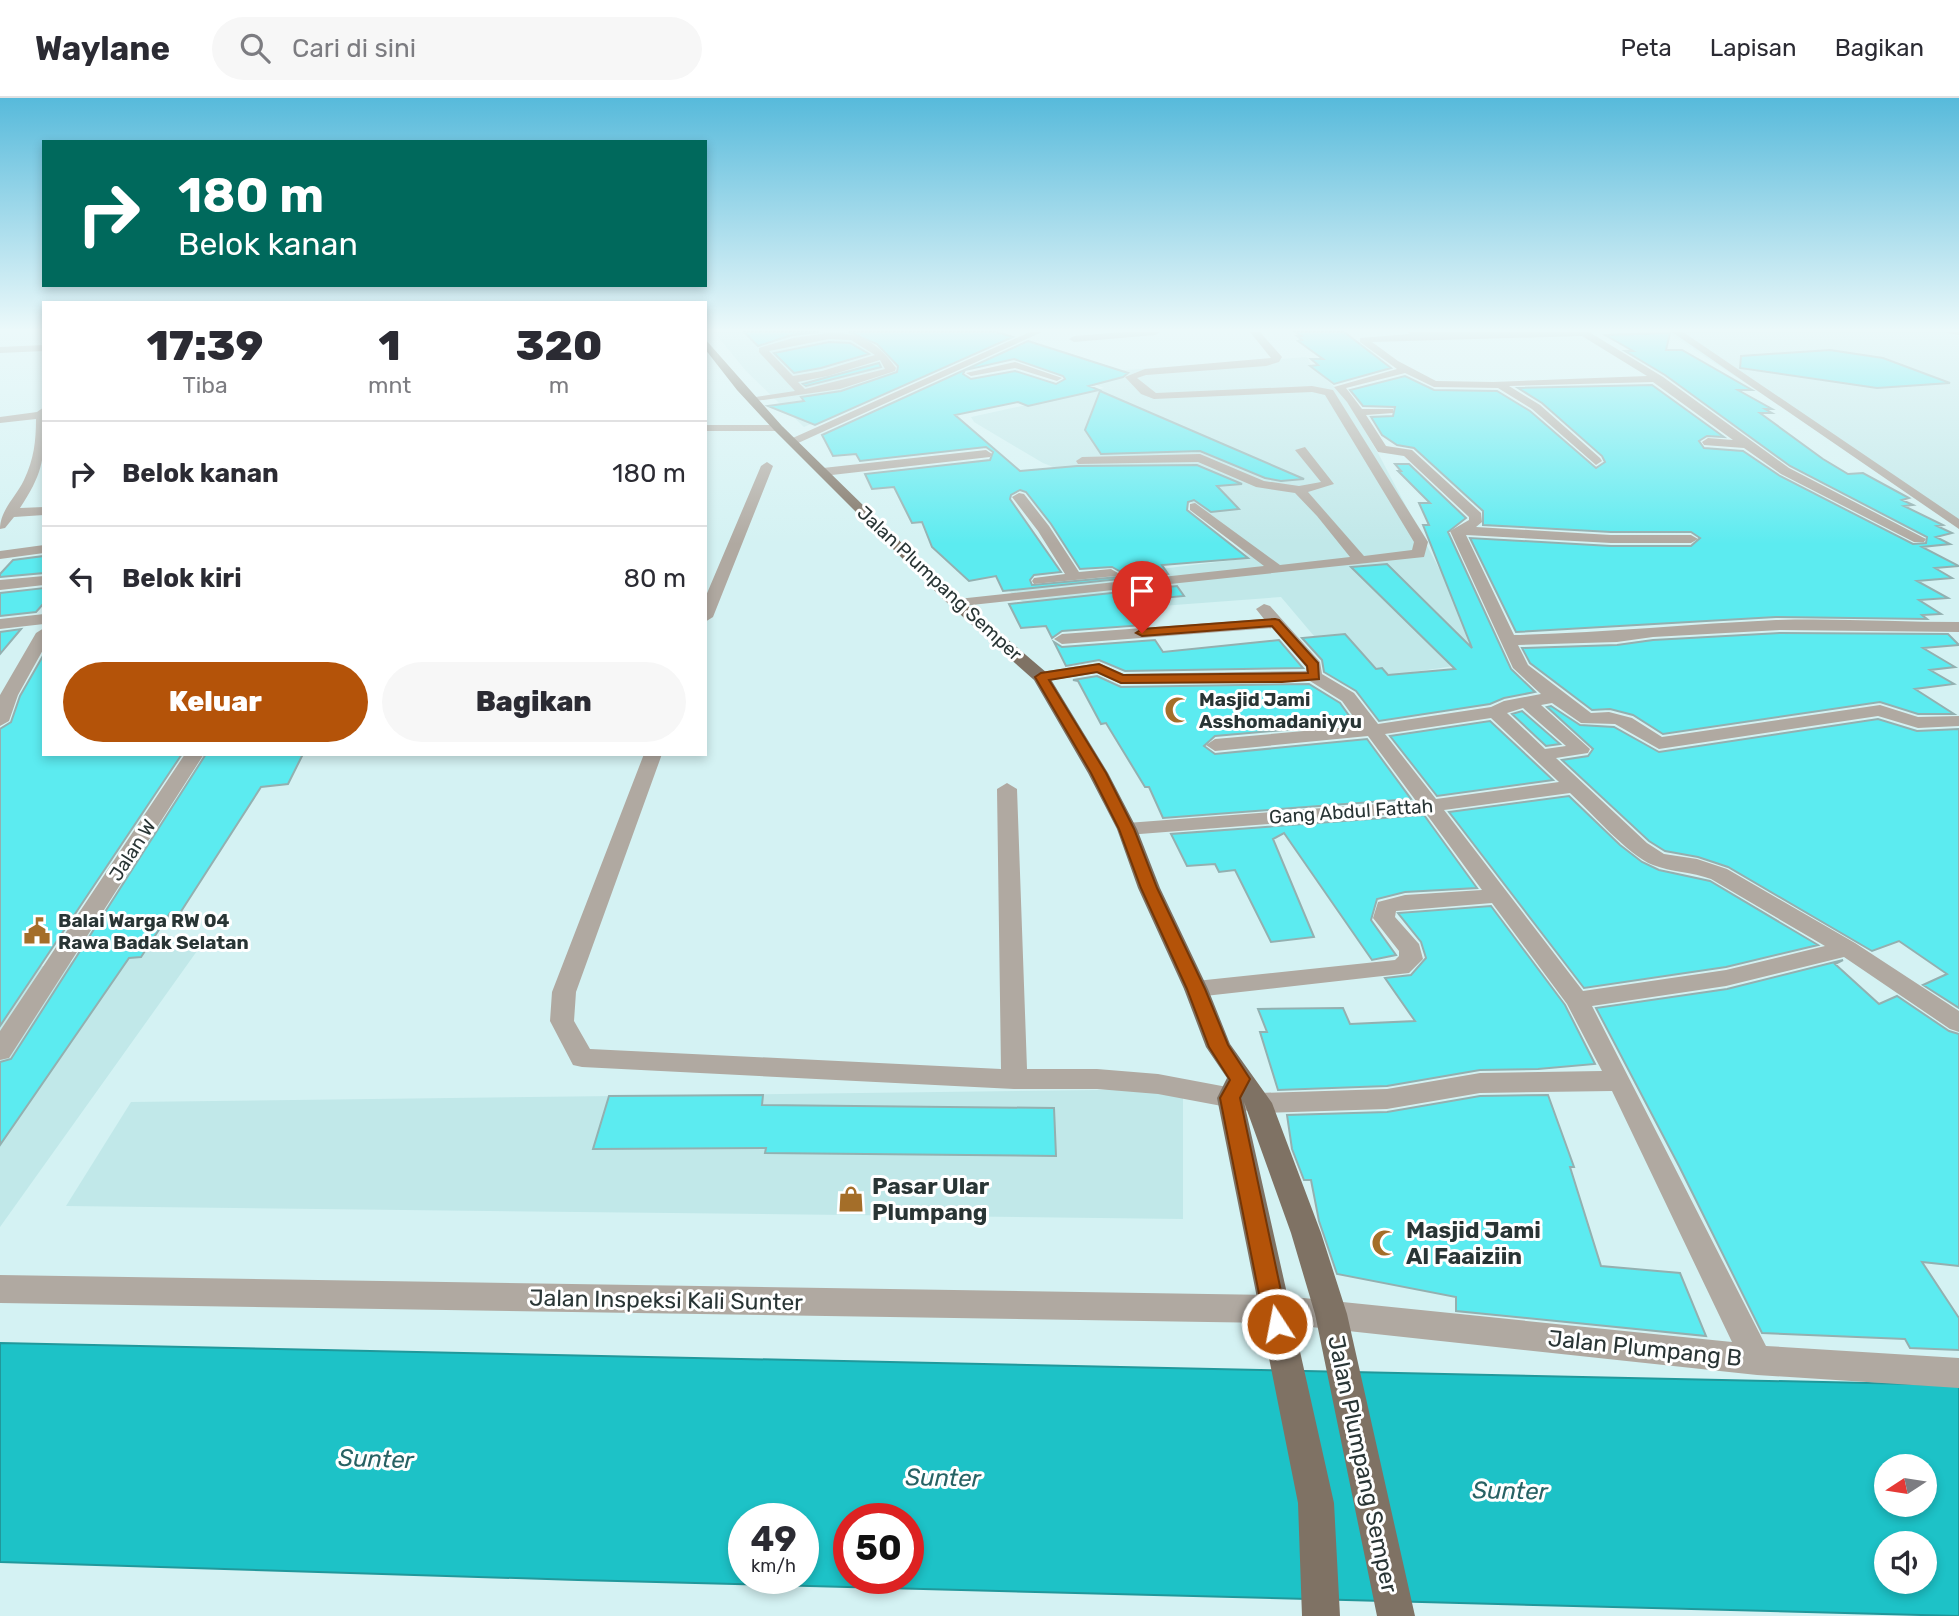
<!DOCTYPE html>
<html lang="id">
<style>
body{margin:0;font-family:Rubik,sans-serif;background:#f7f7f7;color:#2b2b33;height:100vh;display:flex;flex-direction:column;font-size:26px;white-space:nowrap}
*{box-sizing:border-box;margin:0}
p{font-size:23px;color:#7c7c81}
.icon{flex:none;width:38px;height:38px;fill:none;stroke:currentColor;stroke-width:2;stroke-linecap:round;stroke-linejoin:round}
.map{position:relative;flex:1;overflow:hidden}
.side{position:absolute;left:42px;top:203px;width:665px;height:455px;display:flex;flex-direction:column;background:#fff;border-radius:0px;box-shadow:0 4px 10px #0003}
.side>*{flex:none}
.hud{position:absolute;left:42px;top:42px;width:665px;height:147px;border-radius:0px;box-shadow:0 4px 10px #0003;background:#00695c;color:#fff;overflow:hidden}
.needle{width:46px;rotate:258deg}
.controls{position:absolute;left:1874px;top:1356px;display:grid;gap:14px}
.controls a{display:grid;place-items:center;width:63px;height:63px;border-radius:50%;background:#fff;box-shadow:0 4px 10px #0003;font-size:35px}
.speed{position:absolute;left:728px;top:1405px;display:flex;gap:14px;font-size:35px;font-weight:700;text-align:center}
.speed>*{display:grid;place-content:center;width:91px;height:91px;border-radius:50%;background:#fff;box-shadow:0 4px 10px #0003;line-height:1}
.speed small{font-size:18px;font-weight:400}
.speed .limit{border:10px solid #d22;background:#fff;color:#111}
.pin{position:absolute;display:grid;place-items:center;width:60px;height:60px;color:#fff;margin:-72px -30px;border-radius:50% 50% 50% 0;rotate:-45deg;box-shadow:0 0 7px #0007}
.pin .icon{rotate:45deg}
.me{position:absolute;width:77px;margin:-38px;rotate:349deg;stroke-linejoin:round;filter:drop-shadow(0 0 5px #0008)}
.turn{display:flex;align-items:center;gap:24px;height:147px;padding:0 21px;font-size:32px}
.turn .icon{width:91px;height:91px;stroke-width:2.5}
.turn b{display:block;font-size:49px;line-height:60px}
.eta{display:flex;justify-content:space-evenly;align-items:center;height:119px;text-align:center}
.eta b{font-size:42px;font-weight:800;line-height:49px}
.primary-button{display:flex;gap:14px;margin-top:auto;padding:14px 21px}
.primary-button a{flex:1;height:80px;border-radius:42px;background:#b45309;color:#fff;font-size:28px;font-weight:800;line-height:80px;text-align:center}
.primary-button a+a{background:#f7f7f7;color:#2b2b33}
ul{padding:0;list-style:none}
li{display:flex;align-items:center;gap:21px;height:105px;padding:0 21px;border-top:2px solid #e1e1e2}
li div{flex:1}
li b{display:block;font-size:26px}
li em{font-style:normal}
header{display:flex;align-items:center;gap:42px;box-sizing:border-box;height:98px;padding:0 35px;background:#fff;border-bottom:2px solid #e1e1e2}
header strong{font-size:33px}
nav{display:flex;gap:38px;margin-inline-start:auto;font-size:24px}
.search{width:490px;height:63px;background:#f7f7f7;display:flex;align-items:center;gap:18px;box-sizing:border-box;padding:0 24px;border-radius:38px;color:#7c7c81;font-size:26px}
.map>svg:first-child{display:block}
</style>
<header>
<strong>Waylane</strong>
<div class="search"><svg class="icon" aria-label="search" viewBox="0 0 24 24"><circle cx="10" cy="10" r="6"/><path d="M15 15l6 6"/></svg>Cari di sini</div>
<nav><a>Peta</a><a>Lapisan</a><a>Bagikan</a></nav>
</header>
<div class="map">
<svg width="1959" height="1518" viewBox="0 0 1959 1518">
<rect width="100%" height="100%" fill="#d4f2f3"/>
<path fill="#c1e8e9" d="M714,234h142l66,45 -118,50 -58,-56z
M1667,234h292v190z
M1307,259l5,10 32,28 35,60 109,206 -136,20 -71,-84 -241,18 -35,-27 245,-30 -74,-70 -88,-7 -45,-18 -69,-41 -3,-5 133,-29 -34,-14z
M202,846l-202,283v-255z
M1183,991v130l-1117,-13 65,-104z"/>
<path fill="#1dc2c7" stroke="#21989b" stroke-width="2" fill-rule="evenodd" d="M0,1245l1959,42v231l-1381,-36 -578,-18zM1886,1368h39v39h-39zM744,1421h59v59h-59zM849,1421h59v59h-59zM1886,1446h39v38h-39z"/>
<path fill="#5cebf0" stroke="#93b0b0" stroke-width="2" fill-rule="evenodd" d="M744,234h75l-27,3 -34,11z
M849,234h148l16,5 -198,88 -47,-19 36,-5 -3,-4 40,-6 56,-19 1,-6 -21,-22z
M1295,234h49l47,36 -57,16 -24,-18 8,-1 -7,-6h12l-25,-18 4,-1 -5,-4h4z
M1670,235l-4,17h16l70,40h-14l34,19h-7l7,4h-12l63,46 25,15 15,-1 46,25 -7,2 11,5 -9,1 39,19 -6,1 15,7 -16,4 14,7 -28,3 37,19 -24,2 17,10 -35,3 31,17 -29,2 22,14 -19,1 5,4 -151,-2 -260,15 -46,-94 141,8h80l9,-8 -9,-6h-80l-128,-7v-14l-69,-63 -17,-3 -15,-10 -11,-18 22,-1 2,-9 -32,-1 -13,-16 55,-14 29,14 63,1 33,20 66,57 9,-6 -3,-6 -60,-53 -24,-15 134,-3 72,52 -17,-1 -8,5 5,7 39,3 37,25 133,68 13,-1 1,-6 -137,-71 -125,-91 -40,-24h8l-28,-16z
M1028,243l100,32 -5,4 -34,9 10,4 -71,16 -10,-4 -63,13 65,56 57,-5 120,-1 45,19 -25,2 22,23 -28,3 -17,-12 -6,2 -1,8 61,48 -86,7 6,9 -165,17 -7,-15 -27,5 -37,-34 -10,-25 -10,1 -18,-36 -22,2 -7,-15 125,-14 3,-8 -7,-5 -126,14 -4,-7 -23,2 -11,-21zM1014,261l49,17 2,3 -9,5 -41,-13 -44,8 -8,-5 2,-4zM1020,392l6,2 25,32 29,45 32,-2 9,5 -3,5 -86,8 -2,-5 4,-5 27,-3 -51,-73 1,-4z
M829,244l21,1 19,11 -48,14 -27,5 -20,-20z
M1830,252l53,8 67,25 -73,5 -137,-20 1,-12z
M879,265l2,4 -75,19 -3,-2z
M1100,293l204,88 -23,2 -16,-3 -65,-27 -99,3 -16,-24z
M1395,366h14l57,54 -18,14 63,137 24,23 -31,6 -14,6 -111,17 -23,-30 -32,-19 -2,-12 -20,-22 43,-4 31,35 6,-1 6,7 67,-6 -104,-102 36,-3 85,84 -49,-123h6l-10,-22h11l-32,-32h3z
M44,458v17l-44,4v-3l13,-14z
M1177,488l7,10 -55,5 16,24 -83,6 -10,7 -6,-12 -25,2 -12,-24z
M44,490v15l-8,9 -36,4v-23z
M21,531l-21,25v-22z
M1780,535l168,1 11,11 -36,3 32,19 -25,3 24,14 -39,5 39,25h-36l-38,-12 -217,32 -30,-19 -23,-6 -18,1 -62,-47 -8,-15 95,-3 36,-5z
M1155,542l8,12 116,-12 24,28 -178,3 -26,-11 -33,6 -12,-24 8,5z
M44,556v100h138l-182,272v-297l11,-7 9,-26z
M1097,578l24,11 188,-3 31,19 15,21 -140,12 -11,10 11,8 152,-15 44,60 -248,19 -14,-31h-4l-39,-64 -5,1 -23,-43 -5,-1z
M1551,608l29,19 34,2 45,25 219,-33 39,12 42,-2v279l-36,-23 24,-11 -48,-33 -27,10 -144,-84 -30,-10 -33,-6 -16,-10 -87,-81 26,-4 5,-7 -46,-42z
M1522,613l38,33 -14,2 -34,-32z
M1490,623l63,59 -116,16 -47,-60z
M206,656h97l-15,30 -27,3 -81,126h-10l-29,44 -12,1 -129,187v-83l11,-3z
M1569,698l51,49 22,17 17,8 51,11 108,64 -92,22 -142,21 -135,-176z
M1424,717l53,73 -72,4 -28,7 -6,21 25,35 -24,5 -88,-127 -11,6 41,98 -43,5 -36,-72 -16,2 -4,-8 -28,2 -16,-32z
M1491,808l74,99 30,59 -57,5 -58,1 -93,16 -109,4 -18,-58h7l-9,-23 85,-1 7,16 65,-3 -30,-43 26,-3 15,-17 -5,-16 -23,-29z
M1843,862l-8,4 44,40 18,-8 52,35 10,3v232l-37,-4 37,56v32l-49,-2 -5,-9 -143,-6 -83,-167 -83,-158 131,-19z
M763,997l-1,10 292,3 2,48 -291,-3 1,-5 -173,1 16,-53z
M1548,997l26,72h-4l31,99 79,7 26,63 -250,-25v-14l-119,-23 -18,-53 -8,-41h-7l-12,-31 -5,-34 100,-3 93,-16z"/>
<g fill="none" stroke-linecap="round" stroke-linejoin="round">
<path fill="#b0a9a1" fill-rule="evenodd" d="M1030,234h12l-246,112 -10,-3z
M1124,234h36l-5,3 -81,7 -5,-3 5,-3z
M1250,234h10l22,25 -3,5 -13,4 -120,9 -9,3 19,15 156,-7 21,4 95,152 -4,15 -471,50 -3,-3 8,-5 306,-33 -74,-56v-6l5,-1 85,62 70,-8 -33,-41 -22,-23 -39,-6 -58,-25 -120,2 -2,-3 6,-4 118,-3 64,27 35,5 22,-4 -26,-32 10,-3 29,37 -26,8 56,64 48,-6 2,-8 -89,-147 -13,-3 -158,7 -13,-5 -16,-17 20,-8 126,-11z
M1408,234h181l74,45 126,91 137,71 -2,3h-10l-133,-68 -37,-26 -40,-3 -2,-3 6,-4 25,2 -80,-58 -144,4 31,19 60,53 2,3 -6,4 -64,-56 -34,-21 -64,-1 -29,-14 -59,15 16,21h31v4l-27,2 20,31 26,4 69,63 1,9 -6,5 135,8h80l7,4 -7,4h-80l-145,-8 48,100c87,-2 174,-11 262,-15 61,-2 122,2 183,2v10l-179,-2 -127,7 -36,5 -99,3 10,20 63,48 18,-1 23,6 30,19 218,-32 38,12 41,-1v10l-41,2 -40,-12 -219,33 -44,-25 -34,-1 -29,-20 -11,2 49,44 -2,4 -32,5 91,85 17,11 33,5 30,10 128,74 104,68v21l-9,-3 -106,-72 -118,29 -134,20 174,340 193,12v30l-202,-13 -483,-52 -1274,-20v-28l1274,20 458,47 -120,-251 -132,2 -93,16 -128,4 -101,-19 -61,-5h-83l-432,-22 -9,-2 -23,-44 2,-29 92,-238h18l-86,238 -2,29 16,28 411,20 -4,-280 10,-6 10,6 10,280h70l61,5 101,19 128,-4 93,-16 122,-2 -35,-67 -75,-101 -96,8 -1,6 24,27 4,15 -14,14 -213,24 -8,-2 -4,-6 4,-6 8,-2 199,-21 4,-4v-5l-26,-33 5,-16 27,-7 77,-5 -57,-78 -298,23 -7,-2 -3,-4 3,-4 7,-2 289,-22 -48,-65 -153,15 -9,-6 9,-6 145,-13 -18,-25 -32,-20 -189,3 -24,-11 -56,9 -9,-5 9,-5 58,-9 25,11 182,-3v-4l-34,-39 -210,16 -8,-5 8,-5 202,-15 -8,-10 8,-5 6,2 50,56 2,12 32,19 24,31 113,-17 13,-6 37,-7 -28,-26 -63,-137 19,-11v-3l-65,-61 -26,-4 -31,-50 -13,-15 63,-18 -37,-27v-4l50,-4zM1582,238l65,40 -154,6 -57,-1 -38,-20 -26,-19zM1523,610l43,38 -21,3 -38,-36zM1491,620l68,64 -123,17 -51,-65zM1570,695c20,18 59,63 83,72 18,7 39,7 58,14l114,67 -99,24 -143,21 -139,-181z
M1672,234h11l276,187v10z
M1942,234h17v3z
M829,235c30,-1 50,10 67,35l-1,3 -55,18 -91,13v-4l46,-7 -36,-39v-4l34,-10zM829,241l22,1 24,15 -53,16 -29,5 -24,-25zM880,262l5,9 -80,20 -7,-7 30,-6z
M44,247v6l-44,2v-6z
M1015,264l47,16 -5,3 -42,-13 -44,8 -5,-3z
M44,309c0,47 3,60 -24,101l24,-1v8l-30,2 -9,11 -5,1c0,-19 16,-32 24,-49 10,-21 12,-39 12,-61l-36,4v-6l37,-5z
M705,327h73l6,3 -6,3h-73z
M986,352l6,4 -2,3 -167,19 -6,-4 6,-4z
M767,364l6,4 -60,151 -8,5v-24l56,-132z
M1019,395l5,1 25,32 30,46 32,-3 7,4 -2,3 -82,8 -2,-3 2,-3 31,-4 -27,-43 -26,-34z
M44,447v8l-44,6v-8z
M44,478v9l-44,5v-10z
M44,516v10l-44,5v-10z
M44,530v20l-26,47 -9,26 -9,5v-31l36,-62z
M185,656h19l-195,304 -9,2v-29z"/>
<path fill="#7f7264" fill-rule="evenodd" d="M705,241l77,87 171,167 94,80 61,100 29,56 23,59 48,101 22,55 42,59 49,130 26,81 68,302h-38l-62,-302 -24,-81 -47,-131 90,401 6,113h-38l-4,-113 -81,-405 10,-20 -21,-31 -22,-58 -46,-101 -21,-59 -29,-56 -54,-93 -91,-81 -169,-169 -37,-40 -32,-41z"/>
</g>
<linearGradient id="sky" x2="0" y2="1"><stop stop-color="#57badb"/><stop offset="0.52" stop-color="#ecf9fa"/><stop offset="1" stop-color="#ecf9fa" stop-opacity="0"/></linearGradient>
<rect width="1959" height="446" fill="url(#sky)"/>
<path fill="#b45309" stroke="#753606" stroke-width="2" d="M1275,521l4,1 39,43 1,16 -37,3 -161,1 -24,-11 -48,8 57,93 28,56 23,59 48,101 23,56 22,34 -10,19 48,226 -3,8 -8,3 -9,-3 -3,-8 -45,-226 10,-18 -21,-33 -22,-58 -46,-101 -22,-59 -28,-56 -56,-96 6,-4 58,-9 24,11 185,-2 -1,-7 -35,-40 -130,10 -6,-3 6,-4z"/>
<defs>
<g id="mosque-bare" transform="scale(2.1)"><path d="M3.5-4.9A6 6 0 1 0 3.5 4.9A5 5 0 1 1 3.5-4.9Z" fill="#a46e29" stroke="#fff" stroke-width="2.5" paint-order="stroke"/></g>
<g id="civic-bare" transform="scale(2.1)"><path d="M-.6-6.5H3V-4.5H.6V-3L4-1V1h2V6H-6V1h2V-1L-.6-3ZM-1.2 2.5V6h2.4V2.5Z" fill="#a46e29" stroke="#fff" stroke-width="2.5" paint-order="stroke"/></g>
<g id="shop-bare" transform="scale(2.1)"><path d="M-5-2.5h2.3a2.7 3.5 0 0 1 5.4 0H5L5.5 6h-11ZM-1.5-2.5h3a1.5 2.3 0 0 0-3 0Z" fill="#a46e29" stroke="#fff" stroke-width="2.5" paint-order="stroke"/></g>
</defs>
<g fill-rule="evenodd">
<use href="#mosque-bare" x="1178" y="612"/>
<use href="#civic-bare" x="37" y="833"/>
<use href="#shop-bare" x="851" y="1101"/>
<use href="#mosque-bare" x="1385" y="1145"/>
</g>
<g text-anchor="middle" stroke-width="6" stroke-linejoin="round" paint-order="stroke">
<g font-size="19" fill="#293535" stroke="#fff">
<text transform="translate(940 485) rotate(43)" y="7">Jalan Plumpang Semper</text>
<text transform="translate(1351 713) rotate(-4)" y="7">Gang Abdul Fattah</text>
<text transform="translate(132 752) rotate(-57)" y="7">Jalan W</text>
</g>
<g font-size="19" font-weight="bold" fill="#293535" stroke="#fff" text-anchor="start">
<text x="1199" y="608">Masjid Jami<tspan x="1199" dy="22">Asshomadaniyyu</tspan></text>
<text x="58" y="829">Balai Warga RW 04<tspan x="58" dy="22">Rawa Badak Selatan</tspan></text>
</g>
<g font-size="23" font-weight="bold" fill="#293535" stroke="#fff" text-anchor="start">
<text x="872" y="1096">Pasar Ular<tspan x="872" dy="26">Plumpang</tspan></text>
<text x="1406" y="1140">Masjid Jami<tspan x="1406" dy="26">Al Faaiziin</tspan></text>
</g>
<g font-size="23" fill="#293535" stroke="#fff">
<text transform="translate(666 1202) rotate(1)" y="8">Jalan Inspeksi Kali Sunter</text>
<text transform="translate(1645 1250) rotate(6)" y="8">Jalan Plumpang B</text>
<text transform="translate(1363 1366) rotate(78)" y="8">Jalan Plumpang Semper</text>
</g>
<g font-size="24" font-style="italic" fill="#276264" stroke="#fff">
<text transform="translate(376 1361) rotate(2)" y="8">Sunter</text>
<text transform="translate(943 1380) rotate(1)" y="8">Sunter</text>
<text transform="translate(1510 1393) rotate(1)" y="8">Sunter</text>
</g>
</g>
</svg>
<div class="controls">
<a><svg class="needle" viewBox="-14 -14 28 28"><path d="M0-13l5 13h-10z" fill="#e53935"/><path d="M0 13l5-13h-10z" fill="#7c7c81"/></svg></a>
<a><svg class="icon" aria-label="sound" viewBox="0 0 24 24"><path d="M4 9h4l5-4v14l-5-4H4zM17 9q2 3 0 6"/></svg></a>
</div>
<div class="speed"><div>49<small>km/h</small></div><div class="limit">50</div></div>
<div class="pin" style="left:1142px;top:535px;background:#d93025"><svg class="icon" aria-label="arrive" viewBox="0 0 24 24"><path d="M6 21V4h12l-3 4 3 4H6"/></svg></div>
<svg class="me" style="left:1277px;top:1226px" viewBox="-20 -20 40 40"><circle r="17" fill="#b45309" stroke="#fff" stroke-width="3"/><path d="M0-11L8 9 0 5-8 9z" fill="#fff"/></svg>
<div class="hud">
<div class="turn"><svg class="icon" aria-label="right" viewBox="0 0 24 24"><path d="M7 20v-9h11M14 6l5 5-5 5"/></svg><div><b>180 m</b>Belok kanan</div></div>
</div>
<section class="side">
<div class="eta">
<div><b>17:39</b><p>Tiba</p></div>
<div><b>1</b><p>mnt</p></div>
<div><b>320</b><p>m</p></div>
</div>
<ul>
<li><svg class="icon" aria-label="right" viewBox="0 0 24 24"><path d="M7 20v-9h11M14 6l5 5-5 5"/></svg><div><b>Belok kanan</b></div><em>180 m</em></li>
<li><svg class="icon" aria-label="left" viewBox="0 0 24 24"><path d="M17 20v-9H6M10 6l-5 5 5 5"/></svg><div><b>Belok kiri</b></div><em>80 m</em></li>
</ul>
<div class="primary-button"><a>Keluar</a><a>Bagikan</a></div>
</section>
</div>
